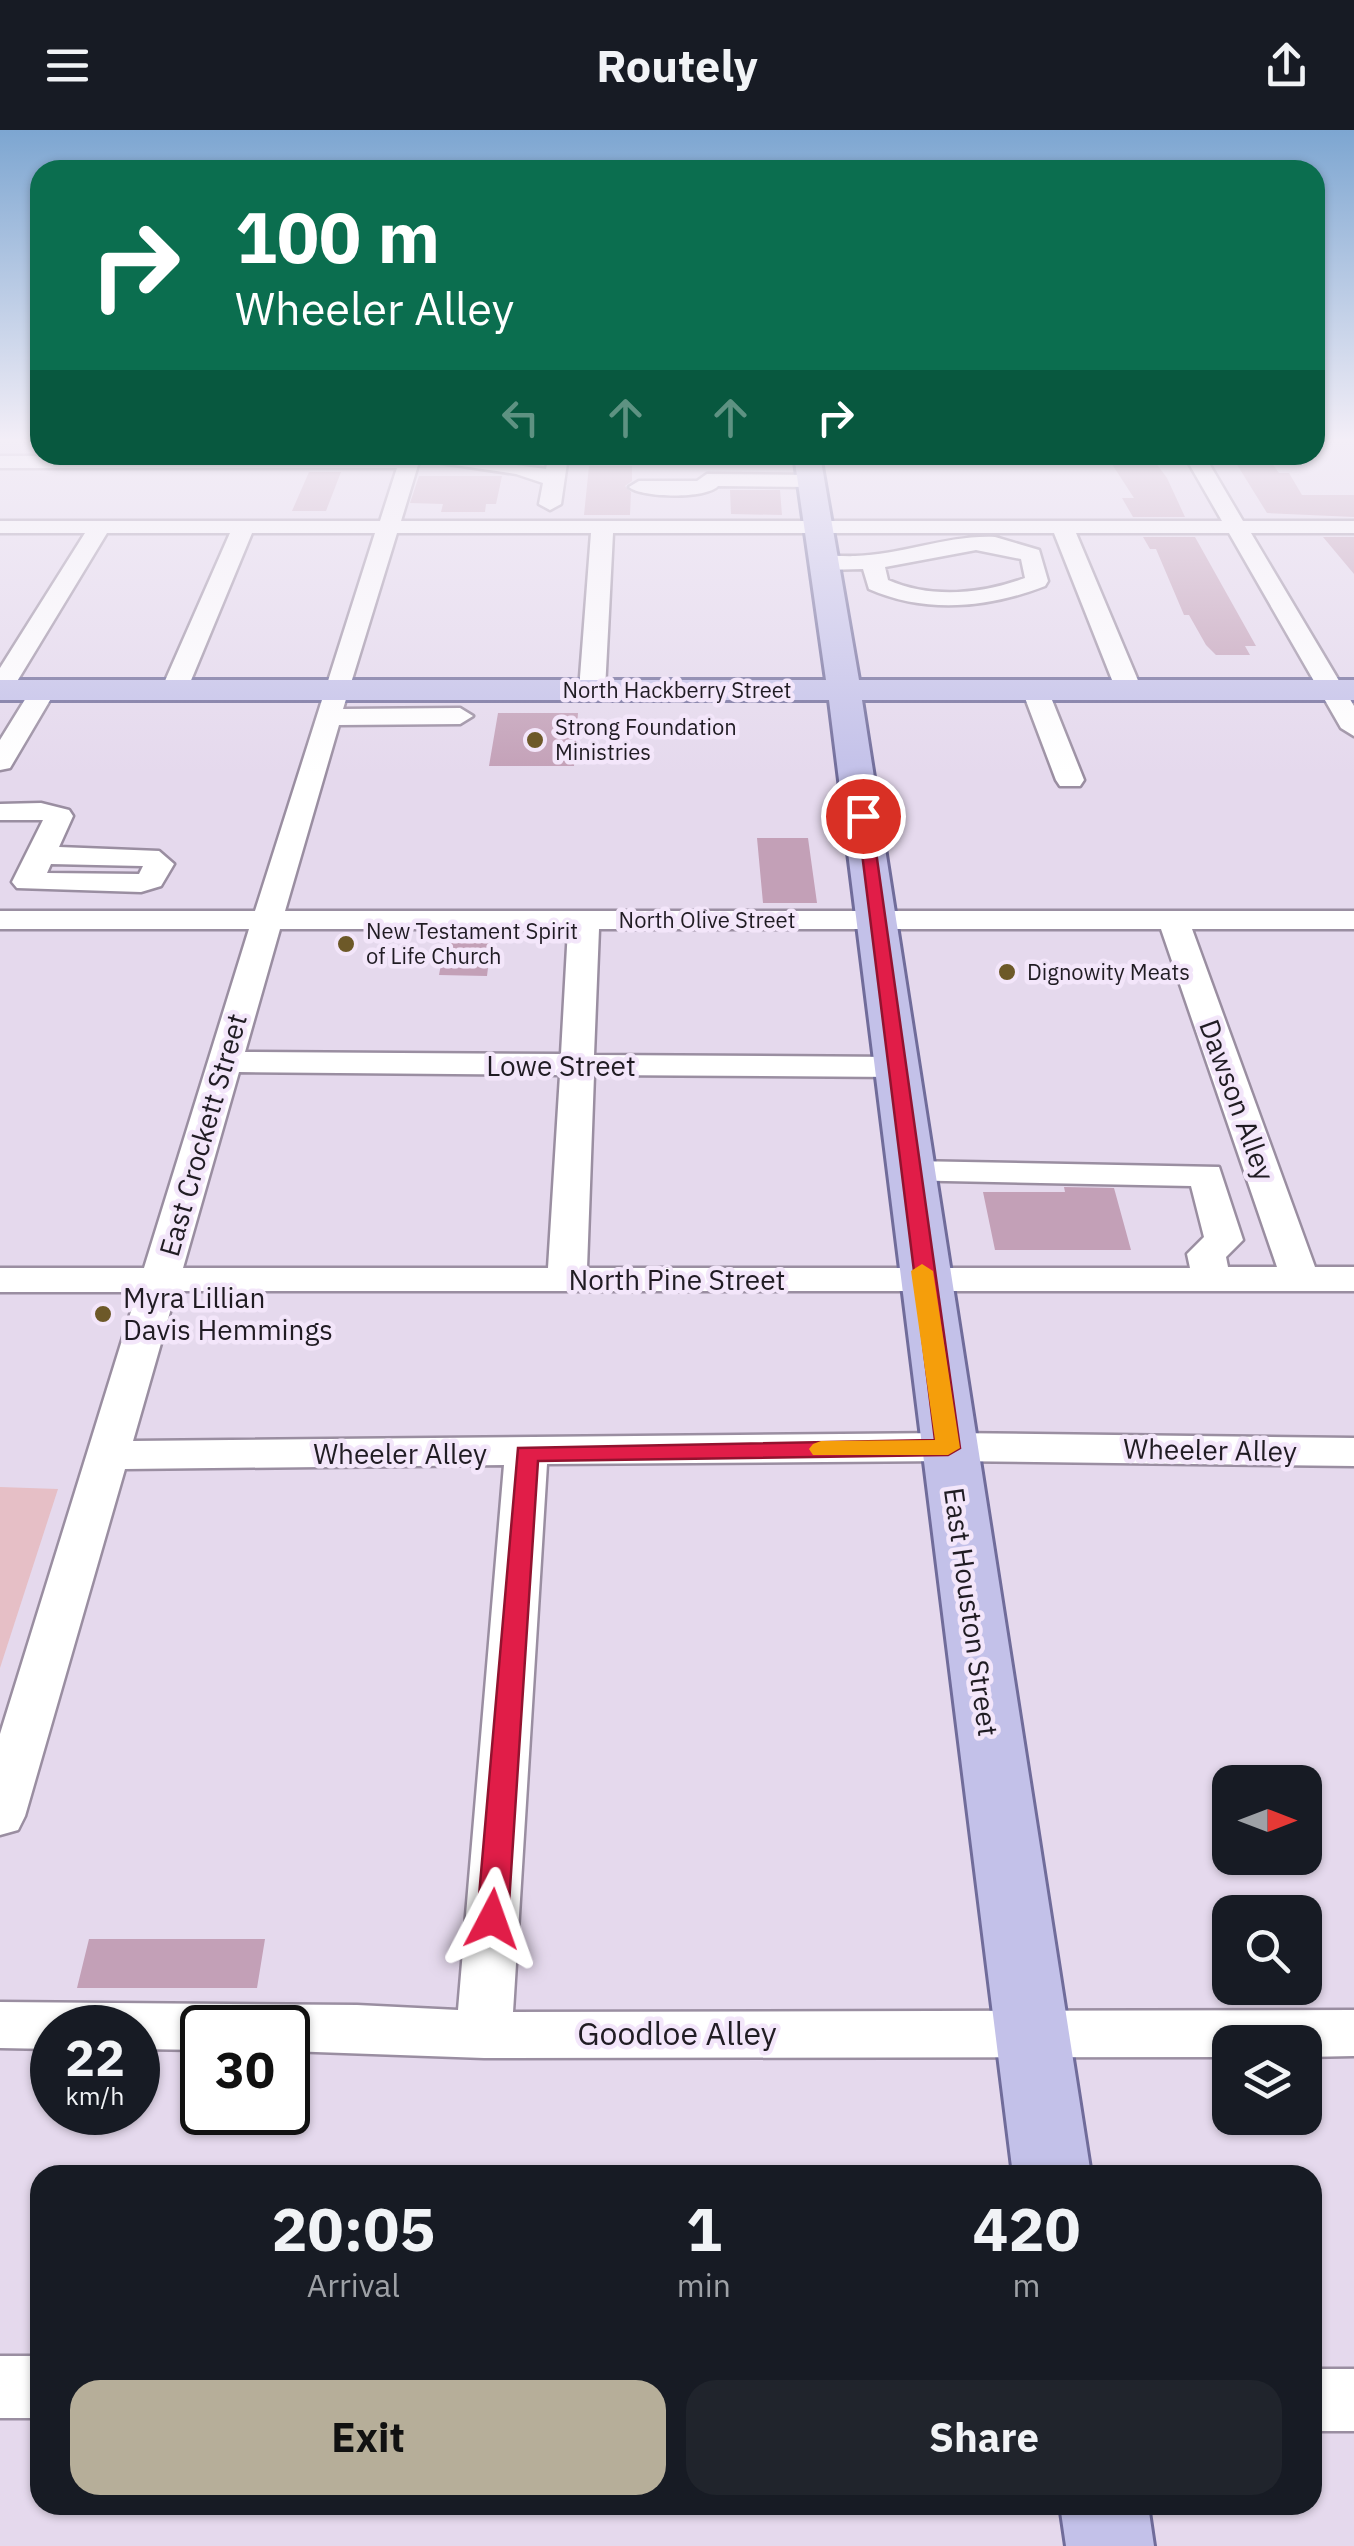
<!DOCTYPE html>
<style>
body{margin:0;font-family:"IBM Plex Sans",sans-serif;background:#20242c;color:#f1f3f6;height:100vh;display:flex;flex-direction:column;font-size:38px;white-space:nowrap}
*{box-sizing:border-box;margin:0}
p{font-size:32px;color:#9ea1a6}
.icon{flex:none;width:55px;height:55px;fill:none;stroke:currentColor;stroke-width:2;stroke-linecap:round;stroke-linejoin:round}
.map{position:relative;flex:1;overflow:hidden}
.drawer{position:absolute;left:30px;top:2035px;width:1292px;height:350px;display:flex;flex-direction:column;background:#171b24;border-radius:30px;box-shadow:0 2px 8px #0004}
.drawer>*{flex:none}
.banner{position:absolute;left:30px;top:30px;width:1295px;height:305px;border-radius:30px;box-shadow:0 2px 8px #0004;background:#0b6e4f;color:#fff;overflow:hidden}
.needle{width:65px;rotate:90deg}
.tools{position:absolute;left:1212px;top:1635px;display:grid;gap:20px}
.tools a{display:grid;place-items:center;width:110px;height:110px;border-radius:20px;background:#171b24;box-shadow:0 2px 8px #0004;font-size:50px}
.speed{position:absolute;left:30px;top:1875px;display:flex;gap:20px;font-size:50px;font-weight:700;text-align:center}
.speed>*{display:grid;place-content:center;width:130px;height:130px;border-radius:50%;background:#171b24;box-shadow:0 2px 8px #0004;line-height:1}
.speed small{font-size:25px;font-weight:400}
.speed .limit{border:5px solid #111;border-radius:15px;background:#fff;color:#111}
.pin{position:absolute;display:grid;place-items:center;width:85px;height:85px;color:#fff;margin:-42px;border:5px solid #fff;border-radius:50%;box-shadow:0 2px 10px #0007}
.me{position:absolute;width:110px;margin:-55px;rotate:4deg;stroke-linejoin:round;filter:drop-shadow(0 0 8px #0008)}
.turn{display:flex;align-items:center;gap:35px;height:210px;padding:0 40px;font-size:45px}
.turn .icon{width:130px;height:130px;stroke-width:2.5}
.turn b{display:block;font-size:70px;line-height:85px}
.lanes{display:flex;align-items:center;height:95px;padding:0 40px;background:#0003;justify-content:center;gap:50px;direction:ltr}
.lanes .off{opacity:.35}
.eta{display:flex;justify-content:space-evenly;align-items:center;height:170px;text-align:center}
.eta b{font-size:60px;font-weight:800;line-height:70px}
.cta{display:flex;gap:20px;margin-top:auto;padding:20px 40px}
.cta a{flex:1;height:115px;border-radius:30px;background:#b6ae99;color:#111;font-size:40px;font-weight:800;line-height:115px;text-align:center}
.cta a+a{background:#20242c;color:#f1f3f6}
header{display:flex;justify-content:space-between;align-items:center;height:130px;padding:0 40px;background:#171b24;font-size:45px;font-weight:800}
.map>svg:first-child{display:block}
</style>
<header><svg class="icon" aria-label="menu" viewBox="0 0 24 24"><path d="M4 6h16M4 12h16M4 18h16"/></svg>Routely<svg class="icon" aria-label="share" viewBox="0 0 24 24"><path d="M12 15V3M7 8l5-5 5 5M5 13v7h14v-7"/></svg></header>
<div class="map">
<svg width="1354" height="2416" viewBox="0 0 1354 2416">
<rect width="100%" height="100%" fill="#e5d9ed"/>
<path fill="#e6bfc6" d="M0,1357l58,2 -58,179z"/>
<path fill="#c3a0b7" d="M1106,325h44l17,23 18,39h-52l-11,-19h12z
M1231,325h35l13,18h10l13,22h52v22l-87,-4z
M589,336h43v15l-7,5 6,6 -1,23h-46z
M309,342h32l-15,39h-34z
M419,346h83l-6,28h-10l-1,8h-44l2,-8 -33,-1z
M730,360h50l2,25 -51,-1z
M1143,407h52l61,109h-11l5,9h-34l-10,-10 -17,-30h-5l-28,-66h-6z
M1323,407h31v37z
M498,583h80l-4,53h-85z
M757,708h51l9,65h-54z
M445,813h46l-4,33 -48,-1z
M1064,1057l50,1 17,62h-136l-12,-58h82z
M89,1809h176l-8,49h-180z"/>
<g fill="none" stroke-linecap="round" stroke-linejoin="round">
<g stroke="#9a8ea1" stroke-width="5">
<path id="minor" d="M421,325l-20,66h821l-38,-66h20l39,66h111v12h-103l103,173v30l-13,-8 -112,-195h-153l66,157 -13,8 -13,-8 -62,-157h-441l-8,157 -13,8 -13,-8 12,-157h-194l-54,176 117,-1 13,8 -13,8 -121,1 -54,186h1069v18h-162l123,338h39v24h-1178l-43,150 815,-8 406,5v28l-406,-5 -401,3 -34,548 841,-2v46l-49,1v-15h-75v15l-746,1 -196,-7v-23h-86v22l-64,-1v-21h-86v21l-52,-1v-46l357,3 101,5 46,-545 -379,4 -100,347 -7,14 -18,5v-101l137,-442h-137v-24h144l105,-339h-249v-18h255l120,-378h-123l-65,157 -13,8 -13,-8 69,-157h-123l-94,155 -13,8v-28l85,-135h-85v-12h380l17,-53h-397v-12zM280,799h288l-7,125 -316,-2zM599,799h562l116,338h-49l-2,-10 17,-17 -24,-73 -308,-6 -13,3 -5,8 5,8 293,6 13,51 -17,17 3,14h-603l7,-193 304,2 12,-3 5,-7 -5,-7 -12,-3 -304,-2zM239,942l321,3 -12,193h-365z
M439,325l107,14 3,-14h174l-10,6 -146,2 -6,41 -11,6 -11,-6 4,-21 -27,-9 -75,-11z
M707,344l104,1 10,6 -10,6 -93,-1c-11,13 -76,12 -89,1l10,-6h58z
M995,407l44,13 9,31 -3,5c-57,22 -119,28 -176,3l-6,-20 -41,1 -11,-7c11,-11 29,-6 44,-7 48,-1 91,-21 140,-19zM976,420l45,9 4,19c-43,16 -94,21 -137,2l-3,-13z
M43,552l13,8 -46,78 -10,2v-30l34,-55z
M1035,552l13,8 36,90 -4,6h-20l-4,-6 -34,-90z
M41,673l28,7 4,6 -14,31 100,4 15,13 -13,22 -20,6 -124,-4 -5,-6 31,-62h-43v-16zM51,734l91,2h1l-4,8 -92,-1z
M0,2226h40v62h-40z
M1312,2239h42v62h-42z"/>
</g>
<g stroke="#706c9a" stroke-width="6">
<path id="major" d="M794,325h26l39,225h495v20h-492l229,1475h-78l-184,-1475h-829v-20h826z
M1060,2375h88l6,41h-88z"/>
</g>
<use href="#minor" fill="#fff" fill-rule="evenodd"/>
<use href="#major" fill="#c3c1e9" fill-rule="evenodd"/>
</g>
<linearGradient id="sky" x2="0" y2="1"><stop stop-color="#7da6d1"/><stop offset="0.48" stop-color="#f3eef7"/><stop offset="1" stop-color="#f3eef7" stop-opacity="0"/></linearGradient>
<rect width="1354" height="645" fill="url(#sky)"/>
<path fill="#e11d48" stroke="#92132f" stroke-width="2.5" d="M857,683l14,3 89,632 -12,7 -410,6 -30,458 -5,9 -11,3 -10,-3 -5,-9 41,-471 417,-8z"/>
<path fill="#f59e0b" d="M922,1134l11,7 27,177 -12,7h-135l-4,-6 4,-5 8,-3 114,-1 -24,-169z"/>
<g fill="#6d5928" stroke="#f3e6fa" stroke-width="4">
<circle cx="535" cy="610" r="10"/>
<circle cx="346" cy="814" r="10"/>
<circle cx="1007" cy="842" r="10"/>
<circle cx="103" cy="1184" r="10"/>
</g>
<g text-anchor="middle" stroke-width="9" stroke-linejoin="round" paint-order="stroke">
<g font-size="22" fill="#201c23" stroke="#f3e6fa">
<text x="677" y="568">North Hackberry Street</text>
<text x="707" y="798">North Olive Street</text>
</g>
<g font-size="22" fill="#201c23" stroke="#f3e6fa" text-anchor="start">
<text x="555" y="605">Strong Foundation<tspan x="555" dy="25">Ministries</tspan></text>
<text x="366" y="809">New Testament Spirit<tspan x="366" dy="25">of Life Church</tspan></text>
<text x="1027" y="850">Dignowity Meats</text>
</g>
<g font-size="28" fill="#201c23" stroke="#f3e6fa">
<text x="561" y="946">Lowe Street</text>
<text transform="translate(1237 970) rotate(70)" y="10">Dawson Alley</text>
<text transform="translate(203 1005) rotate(-74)" y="10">East Crockett Street</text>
<text x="677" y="1160">North Pine Street</text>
<text transform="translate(1210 1320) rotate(1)" y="10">Wheeler Alley</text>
<text x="400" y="1334">Wheeler Alley</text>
<text transform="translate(971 1482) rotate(82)" y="10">East Houston Street</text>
</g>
<g font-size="28" fill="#201c23" stroke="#f3e6fa" text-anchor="start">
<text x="123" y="1178">Myra Lillian<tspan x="123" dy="32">Davis Hemmings</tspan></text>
</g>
<g font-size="32" fill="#201c23" stroke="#f3e6fa">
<text x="677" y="1915">Goodloe Alley</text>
</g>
</g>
</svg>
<div class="tools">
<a><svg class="needle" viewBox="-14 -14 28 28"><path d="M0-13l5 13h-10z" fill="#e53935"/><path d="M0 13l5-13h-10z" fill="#9ea1a6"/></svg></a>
<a><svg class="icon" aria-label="search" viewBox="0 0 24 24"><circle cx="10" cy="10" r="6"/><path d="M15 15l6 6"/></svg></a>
<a><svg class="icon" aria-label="layers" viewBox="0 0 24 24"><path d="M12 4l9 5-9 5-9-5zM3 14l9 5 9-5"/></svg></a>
</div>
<div class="speed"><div>22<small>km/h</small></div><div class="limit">30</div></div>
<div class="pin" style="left:863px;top:686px;background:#d93025"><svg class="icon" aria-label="arrive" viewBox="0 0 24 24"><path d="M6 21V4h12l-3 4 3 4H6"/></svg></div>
<svg class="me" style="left:492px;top:1789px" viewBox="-20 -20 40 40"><path d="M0-17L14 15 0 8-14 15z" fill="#e11d48" stroke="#fff" stroke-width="4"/></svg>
<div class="banner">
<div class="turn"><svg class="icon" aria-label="right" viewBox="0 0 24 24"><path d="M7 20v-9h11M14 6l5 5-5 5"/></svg><div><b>100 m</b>Wheeler Alley</div></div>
<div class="lanes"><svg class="icon off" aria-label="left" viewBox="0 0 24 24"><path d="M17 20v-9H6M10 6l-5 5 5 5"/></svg><svg class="icon off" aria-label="ahead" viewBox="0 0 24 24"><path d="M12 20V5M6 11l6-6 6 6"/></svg><svg class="icon off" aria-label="ahead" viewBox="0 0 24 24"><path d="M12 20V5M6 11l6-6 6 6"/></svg><svg class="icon" aria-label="right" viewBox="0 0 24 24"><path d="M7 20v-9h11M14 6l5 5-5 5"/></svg></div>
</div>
<section class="drawer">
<div class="eta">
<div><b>20:05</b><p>Arrival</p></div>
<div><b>1</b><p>min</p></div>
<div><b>420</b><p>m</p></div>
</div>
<div class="cta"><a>Exit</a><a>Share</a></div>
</section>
</div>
